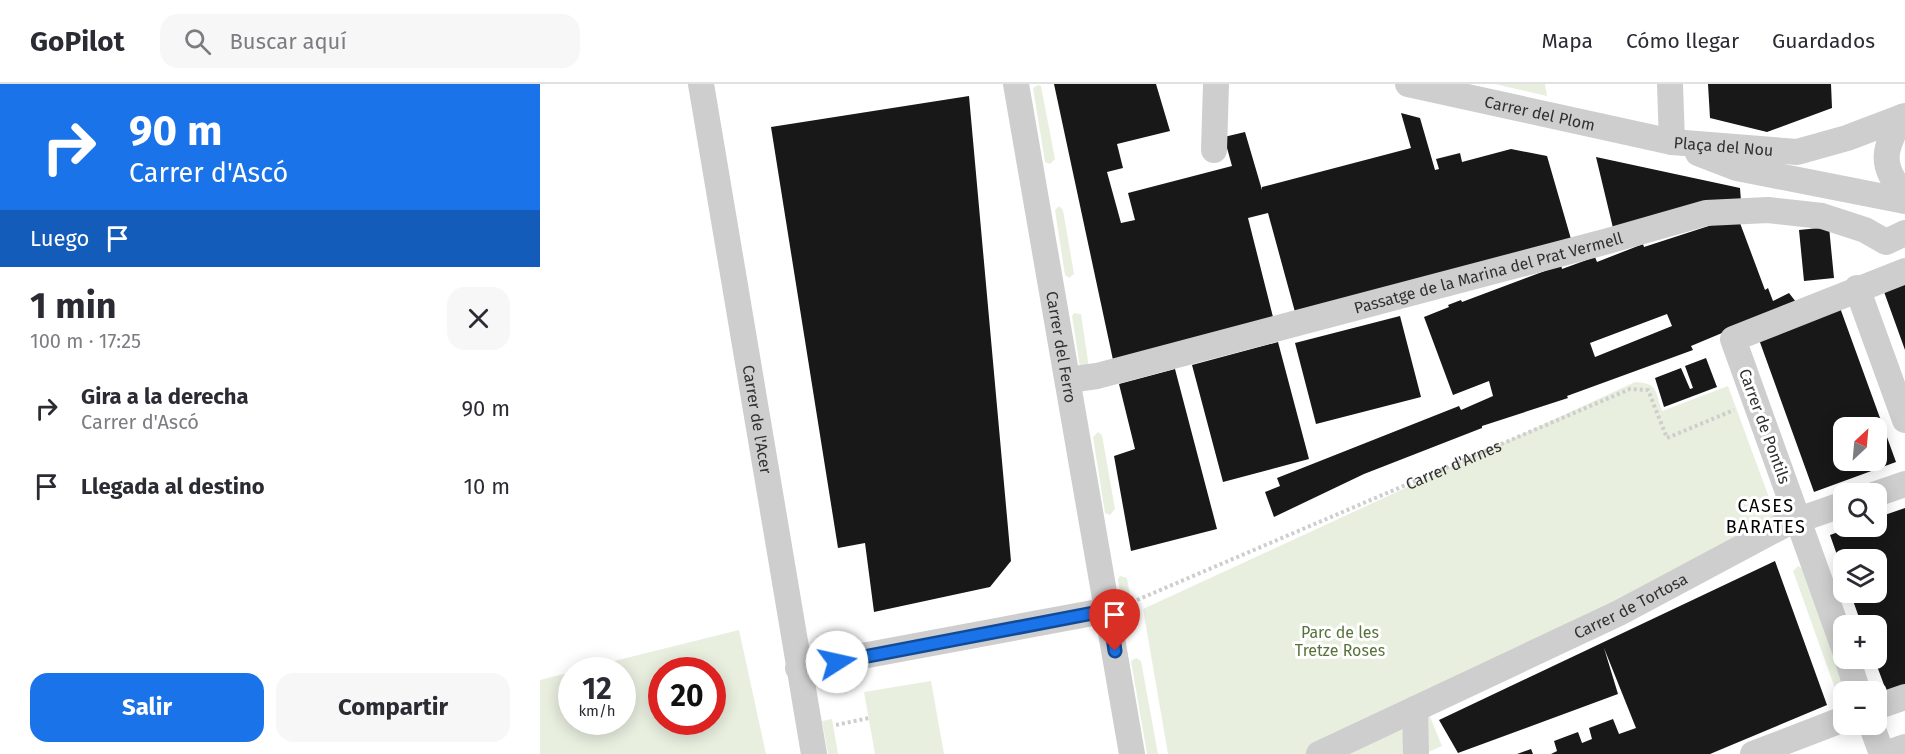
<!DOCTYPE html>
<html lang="es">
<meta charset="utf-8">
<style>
body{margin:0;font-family:"Fira Sans",sans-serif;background:#f7f7f7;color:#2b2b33;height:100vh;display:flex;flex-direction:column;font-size:22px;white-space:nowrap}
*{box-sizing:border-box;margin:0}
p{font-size:20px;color:#7c7c81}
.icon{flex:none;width:33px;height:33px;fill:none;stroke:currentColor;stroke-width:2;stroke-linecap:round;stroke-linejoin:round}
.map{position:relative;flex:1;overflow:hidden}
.side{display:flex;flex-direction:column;background:#fff;width:540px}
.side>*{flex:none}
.top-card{background:#1a73e8;color:#fff;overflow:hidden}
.needle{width:39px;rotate:26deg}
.fabs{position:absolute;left:1293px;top:333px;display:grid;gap:12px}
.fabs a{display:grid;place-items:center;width:54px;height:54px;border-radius:12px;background:#fff;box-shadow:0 3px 15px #0003;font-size:30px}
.speed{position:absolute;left:18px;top:573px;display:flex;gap:12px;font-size:30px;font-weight:700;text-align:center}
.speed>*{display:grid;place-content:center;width:78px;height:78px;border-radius:50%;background:#fff;box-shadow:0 3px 15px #0003;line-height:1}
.speed small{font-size:15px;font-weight:400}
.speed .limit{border:9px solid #d22;background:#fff;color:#111}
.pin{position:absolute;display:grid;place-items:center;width:51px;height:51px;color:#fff;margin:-62px -26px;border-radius:50% 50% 50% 0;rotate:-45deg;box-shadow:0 0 6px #0007}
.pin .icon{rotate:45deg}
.me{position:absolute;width:66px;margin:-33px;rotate:80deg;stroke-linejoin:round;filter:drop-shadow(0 0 4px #0008)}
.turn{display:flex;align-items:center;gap:21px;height:126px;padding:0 30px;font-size:27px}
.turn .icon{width:78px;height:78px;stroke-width:2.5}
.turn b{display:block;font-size:42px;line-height:51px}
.then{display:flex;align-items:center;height:57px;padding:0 30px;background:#0003;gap:12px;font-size:22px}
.round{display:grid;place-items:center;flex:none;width:63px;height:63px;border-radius:18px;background:#f7f7f7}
.head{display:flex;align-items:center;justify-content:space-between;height:102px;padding:0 30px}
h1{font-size:36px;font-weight:700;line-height:45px}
.button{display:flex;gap:12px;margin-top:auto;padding:12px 30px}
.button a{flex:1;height:69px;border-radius:18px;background:#1a73e8;color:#fff;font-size:24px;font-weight:700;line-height:69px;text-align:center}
.button a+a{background:#f7f7f7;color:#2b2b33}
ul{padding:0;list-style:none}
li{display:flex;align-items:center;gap:18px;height:78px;padding:0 30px}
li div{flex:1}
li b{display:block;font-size:22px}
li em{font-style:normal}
header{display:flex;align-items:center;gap:36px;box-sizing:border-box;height:84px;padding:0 30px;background:#fff;border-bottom:2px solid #e1e1e2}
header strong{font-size:28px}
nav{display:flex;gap:33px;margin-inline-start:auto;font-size:21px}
.search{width:420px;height:54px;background:#f7f7f7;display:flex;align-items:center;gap:15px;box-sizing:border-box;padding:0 21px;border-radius:18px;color:#7c7c81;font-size:22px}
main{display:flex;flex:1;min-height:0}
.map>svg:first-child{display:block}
</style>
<header>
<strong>GoPilot</strong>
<div class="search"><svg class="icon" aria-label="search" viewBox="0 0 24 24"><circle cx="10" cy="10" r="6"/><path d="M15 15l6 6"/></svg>Buscar aquí</div>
<nav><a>Mapa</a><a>Cómo llegar</a><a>Guardados</a></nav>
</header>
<main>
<section class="side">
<div class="top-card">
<div class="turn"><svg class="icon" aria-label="right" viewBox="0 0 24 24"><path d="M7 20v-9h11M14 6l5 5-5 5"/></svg><div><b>90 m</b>Carrer d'Ascó</div></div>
<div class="then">Luego<svg class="icon" aria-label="arrive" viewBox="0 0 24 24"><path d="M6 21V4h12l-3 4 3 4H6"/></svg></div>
</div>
<div class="head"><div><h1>1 min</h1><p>100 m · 17:25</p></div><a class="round"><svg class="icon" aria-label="close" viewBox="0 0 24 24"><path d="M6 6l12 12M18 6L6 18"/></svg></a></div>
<ul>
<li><svg class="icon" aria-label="right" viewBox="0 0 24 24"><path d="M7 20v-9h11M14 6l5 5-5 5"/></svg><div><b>Gira a la derecha</b><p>Carrer d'Ascó</p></div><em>90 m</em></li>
<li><svg class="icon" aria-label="arrive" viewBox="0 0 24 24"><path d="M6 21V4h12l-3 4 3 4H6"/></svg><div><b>Llegada al destino</b></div><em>10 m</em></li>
</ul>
<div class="button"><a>Salir</a><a>Compartir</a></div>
</section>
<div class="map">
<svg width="1365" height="670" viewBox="0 0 1365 670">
<rect width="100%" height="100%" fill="#fff"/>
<path fill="#e8efdf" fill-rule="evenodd" d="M955,0h50l2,12z
M498,1l3,1 14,73 -5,5 -5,-2 -12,-74z
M519,122l4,4 11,64 -5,4 -4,-3 -10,-65z
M534,229l7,1 8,54 -9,-1 -8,-51z
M1095,298c24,1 20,10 27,29l66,-25 56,152 -356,174 14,34 -18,8h-256l-25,-145z
M558,348l4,3 13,74 -5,6 -5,-2 -12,-76z
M1258,482l5,3 44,122 -3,1 -1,5 -6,-3 -44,-123z
M580,492l7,2 8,45 -5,6 -5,-1 -7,-49z
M199,546l27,124h-226v-74l31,-8 1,50h50v-52h-44zM122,586h50v52h-50z
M596,574l5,3 17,93h-11l-16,-93z
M391,597l13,73h-69l-11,-62z
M292,635l6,35h-10l-6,-33z"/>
<path fill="#181818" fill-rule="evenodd" d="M514,0h102l14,47 -53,13 6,24 -16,4 14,51 14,-3 -7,-27 104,-27 -8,-29 21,-5 17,58v-3l149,-39 -10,-35 19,5 15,52 4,-1 -3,-10 24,-6 2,9 49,-13 36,7 24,83 -276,73 -27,-99 -20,5 25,99 -160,43z
M1168,0h123l1,24 -65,24 -57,-14z
M429,12l42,465 -21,26 -116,25 -9,-69 -27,5 -67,-421z
M1056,73l144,31 1,13 -128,27z
M1181,138l19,1 25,67 3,-2 5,13 16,-8 7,9 -105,44 2,4 -126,46 1,2 -86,28v2l-118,46 -90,43 -9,-25 15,-6 -3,-8 182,-72 2,4 32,-14 -4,-15 -36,14 -29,-78 25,-10 -1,-2 13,-5 1,2 99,-37 1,4 33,-12 2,5 46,-18 1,3zM1127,230l5,12 -77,31 -5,-14z
M1289,143l5,51 -30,3 -5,-51z
M1365,197v69l-22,-61z
M1299,221l57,157 -82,30 -57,-158zM1304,344h32v32h-32z
M860,232l21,81 -105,27 -21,-81z
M738,258l31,117 -86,23 -31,-117z
M1166,274l11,29 -53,20 -9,-29 26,-10 9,21 3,-1 -8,-22z
M635,285l42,160 -86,22 -17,-95 21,-7 -16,-65z
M1365,424v179l-18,6 -13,-35h2v-32h-14l-12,-34h26v-32h-32l-1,12 -13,-37 25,-9h21v-8z
M1235,477l52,144 -117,49h-159l6,-3 -3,-10 24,-9 4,11 10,-4 -3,-11 24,-9 6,15 17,-6 -32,-80 14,46 -160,59 -19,-33z
M991,665l2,5h-16z"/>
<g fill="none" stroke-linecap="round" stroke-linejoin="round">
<g stroke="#cecece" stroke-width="4" stroke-dasharray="3 3" stroke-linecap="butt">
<path id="s1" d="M597,516l493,-211 18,1 19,48 67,-28"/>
<path d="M296,641l33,-7"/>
</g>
<g stroke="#cecece" stroke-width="26">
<path id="s2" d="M161,0l113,670"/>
<path id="s3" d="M476,0l116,670"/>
<path id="s4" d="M868,0l264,58 125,10 50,-14 58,-22"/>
<path d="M1130,0l2,58"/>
<path d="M1362,33c-18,32 -24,48 3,78"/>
<path d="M674,66l2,-66"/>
<path d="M1158,69l39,15 168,33"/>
<path d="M1317,204l48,132"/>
<path id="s5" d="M528,296l29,-4 511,-135 98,-28 62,-3 54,6 43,14 21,12 19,-9"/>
<path d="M1336,410l29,-10"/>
<path d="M1304,564l-111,-309 172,-68"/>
<path d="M1307,574l11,34"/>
<path d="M258,584l311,-58"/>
<path d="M1336,623l29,-10"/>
<path d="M1331,640l11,30"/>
<path d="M779,670l96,-45"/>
<path id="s6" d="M876,670l-1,-45 204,-96 165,-88 60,-21"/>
<path d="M1213,670l91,-35"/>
<path d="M1345,670l20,-7"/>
</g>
</g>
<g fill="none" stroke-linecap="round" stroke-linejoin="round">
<g stroke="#114b97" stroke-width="15">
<path id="route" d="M297,578l272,-52 6,41"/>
</g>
<use href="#route" stroke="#1a73e8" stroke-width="10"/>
</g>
<g text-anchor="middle" stroke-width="6" stroke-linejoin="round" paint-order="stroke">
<g font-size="16" fill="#313131" stroke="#fff">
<text dy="6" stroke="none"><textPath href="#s4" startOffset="135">Carrer del Plom</textPath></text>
<text dy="6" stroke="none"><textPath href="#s4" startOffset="322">Plaça del Nou</textPath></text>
<text dy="6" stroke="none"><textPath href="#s5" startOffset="434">Passatge de la Marina del Prat Vermell</textPath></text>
<text dy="6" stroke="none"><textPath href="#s3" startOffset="267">Carrer del Ferro</textPath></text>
<text dy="6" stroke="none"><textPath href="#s2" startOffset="340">Carrer de l'Acer</textPath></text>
<text transform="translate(1225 342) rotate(70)" y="6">Carrer de Pontils</text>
<text dy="6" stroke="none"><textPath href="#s1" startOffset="344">Carrer d'Arnes</textPath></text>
<text dy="6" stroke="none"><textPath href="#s6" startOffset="284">Carrer de Tortosa</textPath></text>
</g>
<g font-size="16" fill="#57723a" stroke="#fff">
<text x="800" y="554">Parc de les<tspan x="800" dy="18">Tretze Roses</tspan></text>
</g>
<g font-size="18" letter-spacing="1.5" fill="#000" stroke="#fff">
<text x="1226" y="428">CASES<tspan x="1226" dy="21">BARATES</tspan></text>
</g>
</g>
</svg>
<div class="fabs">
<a><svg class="needle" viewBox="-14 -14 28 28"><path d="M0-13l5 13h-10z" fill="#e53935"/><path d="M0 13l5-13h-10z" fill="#7c7c81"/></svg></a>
<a><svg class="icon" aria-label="search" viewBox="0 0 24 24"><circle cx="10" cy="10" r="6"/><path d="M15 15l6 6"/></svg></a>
<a><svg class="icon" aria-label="layers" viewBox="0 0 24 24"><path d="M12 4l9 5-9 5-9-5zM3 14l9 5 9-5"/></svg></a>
<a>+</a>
<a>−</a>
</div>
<div class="speed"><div>12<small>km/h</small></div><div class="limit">20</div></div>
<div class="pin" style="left:575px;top:567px;background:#d93025"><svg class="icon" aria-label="arrive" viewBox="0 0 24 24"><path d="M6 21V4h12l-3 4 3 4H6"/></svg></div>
<svg class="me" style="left:297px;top:578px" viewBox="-20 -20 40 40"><circle r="19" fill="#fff"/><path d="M0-13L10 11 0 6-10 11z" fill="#1a73e8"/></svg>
</div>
</main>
